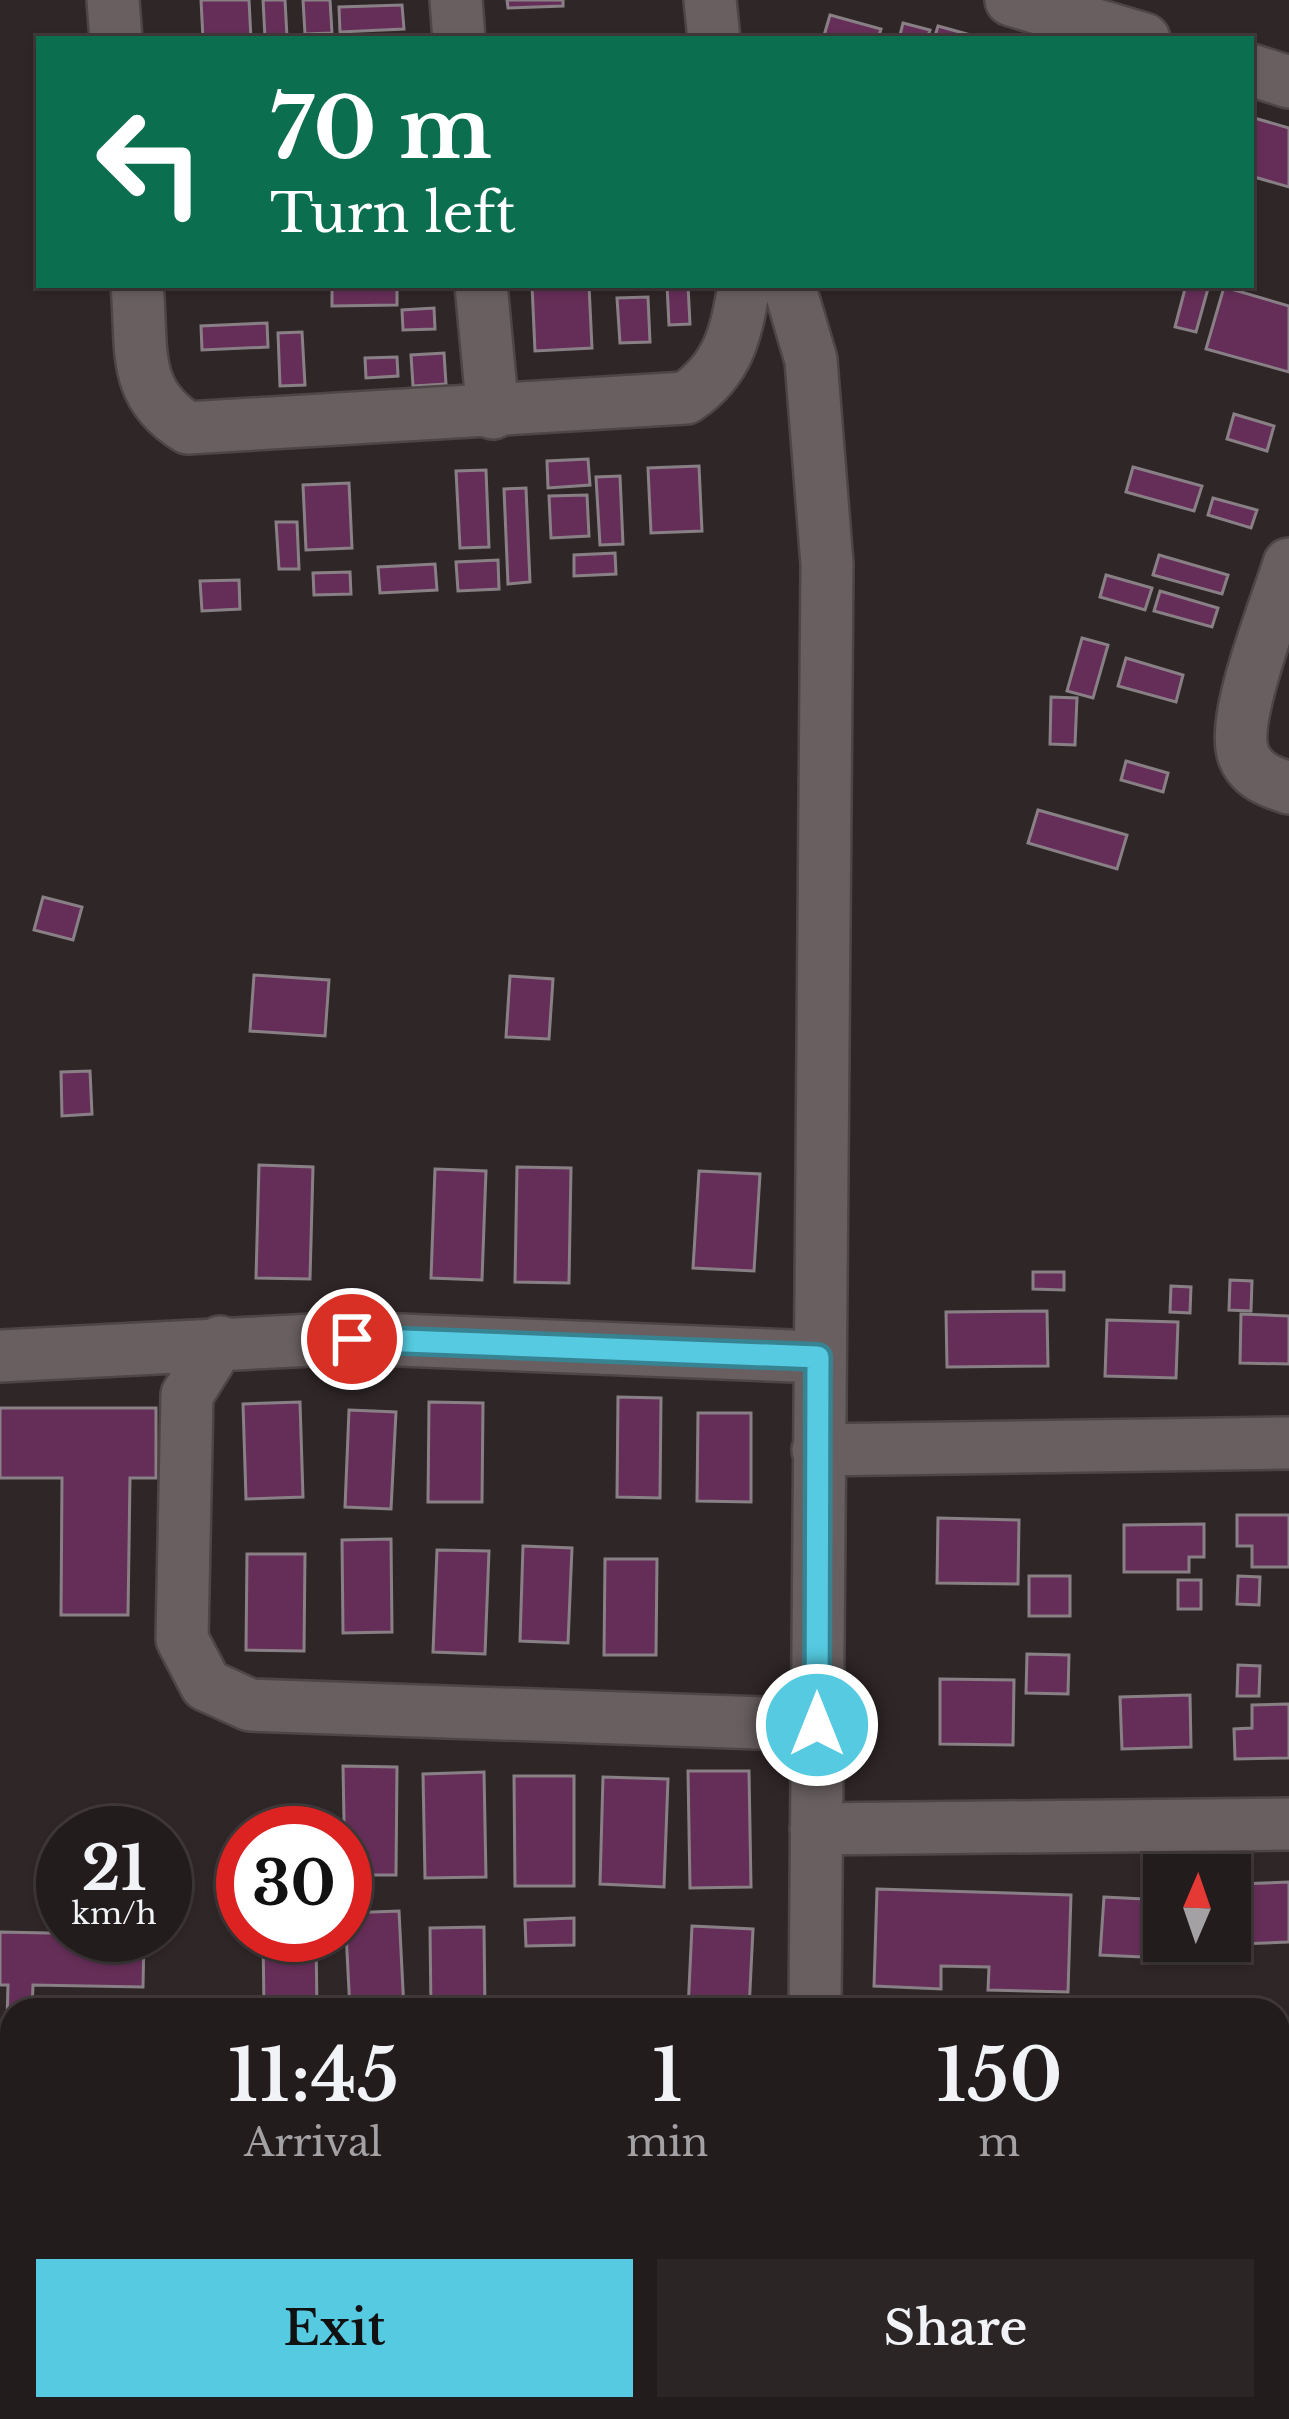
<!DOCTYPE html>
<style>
body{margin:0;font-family:"Libre Baskerville",serif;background:#2b2526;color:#f1f3f6;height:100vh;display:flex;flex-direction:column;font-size:45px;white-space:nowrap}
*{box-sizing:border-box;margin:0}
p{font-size:39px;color:#a3a1a4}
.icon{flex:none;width:66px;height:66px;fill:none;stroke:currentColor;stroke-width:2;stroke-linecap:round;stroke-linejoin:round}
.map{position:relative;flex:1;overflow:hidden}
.details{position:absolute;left:0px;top:1998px;width:1290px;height:423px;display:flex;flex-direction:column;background:#231c1d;border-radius:36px 36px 0 0;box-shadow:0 3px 9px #0004,0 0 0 3px #403a3b}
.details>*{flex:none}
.hud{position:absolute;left:36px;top:36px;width:1218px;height:252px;border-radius:0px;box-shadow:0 3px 9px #0004,0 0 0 3px #403a3b;background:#0b6e4f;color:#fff;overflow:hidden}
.needle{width:78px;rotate:2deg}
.tools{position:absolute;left:1143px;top:1854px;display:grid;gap:24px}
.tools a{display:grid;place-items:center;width:108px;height:108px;border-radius:0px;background:#231c1d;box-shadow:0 3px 9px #0004,0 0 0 3px #403a3b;font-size:60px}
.speed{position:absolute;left:36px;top:1806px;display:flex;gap:24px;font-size:60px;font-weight:700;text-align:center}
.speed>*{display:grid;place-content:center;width:156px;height:156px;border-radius:50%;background:#231c1d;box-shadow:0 3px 9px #0004,0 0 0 3px #403a3b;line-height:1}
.speed small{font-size:30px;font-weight:400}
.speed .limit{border:18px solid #d22;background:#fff;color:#111}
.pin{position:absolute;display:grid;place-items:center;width:102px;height:102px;color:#fff;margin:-51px;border:6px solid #fff;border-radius:50%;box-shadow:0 3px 12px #0007}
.me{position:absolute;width:132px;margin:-66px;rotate:0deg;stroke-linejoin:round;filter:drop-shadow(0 0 9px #0008)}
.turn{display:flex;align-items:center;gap:42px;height:252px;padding:0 36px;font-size:54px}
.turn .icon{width:156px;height:156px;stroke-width:2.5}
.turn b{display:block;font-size:84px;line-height:102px}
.eta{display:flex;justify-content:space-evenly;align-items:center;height:204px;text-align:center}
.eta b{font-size:72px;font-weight:600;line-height:84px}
.primary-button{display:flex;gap:24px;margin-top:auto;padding:24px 36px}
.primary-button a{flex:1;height:138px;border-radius:0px;background:#55cae0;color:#111;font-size:48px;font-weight:600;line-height:138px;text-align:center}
.primary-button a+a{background:#2b2526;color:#f1f3f6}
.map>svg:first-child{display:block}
</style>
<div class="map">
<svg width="1289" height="2419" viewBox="0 0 1289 2419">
<rect width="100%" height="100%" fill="#2f2627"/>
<path fill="#652e58" stroke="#898086" stroke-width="3" d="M201,0h48l2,39h-48z
M263,0h22l2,37 -22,1z
M303,0h27l2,33 -27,1z
M507,0h56v6l-55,2z
M402,5l2,24 -64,3 -1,-25z
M830,15l51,14 -3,10h-55z
M903,23l27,7 -3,9h-28z
M938,26l47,13h-51z
M1251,117l38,11v59l-38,-11z
M332,285h65v20l-65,1z
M532,285h57l3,63 -57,3z
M667,285h21l2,39 -21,1z
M1186,285h23l-13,47 -21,-5z
M1224,287l65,19v66l-83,-23z
M648,297l2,45 -30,1 -3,-45z
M434,308l1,21 -32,1 -1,-20z
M267,323l1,24 -66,3 -1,-24z
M302,332l3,53 -25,1 -2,-53z
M444,353l2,31 -33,2 -2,-31z
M397,357l1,19 -32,2 -1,-20z
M1234,414l40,12 -7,25 -40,-12z
M588,459l2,26 -42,3 -1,-27z
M699,466l3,65 -51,2 -3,-65z
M1133,467l69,19 -8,25 -68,-19z
M486,470l3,77 -29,1 -4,-77z
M620,476l3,68 -23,1 -4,-68z
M349,483l3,65 -46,2 -3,-65z
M526,488l4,94 -22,2 -4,-95z
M587,495l2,41 -38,2 -2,-42z
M1213,498l44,12 -6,18 -43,-13z
M276,522h21l2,47h-20z
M615,553l1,21 -42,2v-21z
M1159,555l69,20 -6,19 -69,-19z
M498,560l1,29 -41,2 -2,-29z
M435,564l2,26 -57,3 -2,-26z
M350,572l1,22 -37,1 -1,-22z
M1106,575l46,13 -7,22 -45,-13z
M239,580l1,29 -38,2 -2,-30z
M1160,591l58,17 -6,19 -58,-16z
M1082,638l26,7 -15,53 -26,-7z
M1126,658l57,17 -7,27 -58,-16z
M1051,697l26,1 -2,47 -25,-1z
M1126,761l42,12 -5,19 -42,-12z
M1038,810l89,25 -10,34 -89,-26z
M43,897l39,10 -9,33 -39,-10z
M254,975l75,5 -4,56 -75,-5z
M510,976l43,3 -4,60 -43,-2z
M90,1071l2,43 -30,2 -1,-44z
M259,1165l54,2 -3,112 -54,-1z
M517,1167l54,1 -2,115 -54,-1z
M435,1169l51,2 -4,109 -51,-2z
M699,1171l61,3 -6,97 -61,-3z
M1033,1272h31v18l-31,-1z
M1230,1280l22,1 -1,30 -22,-1z
M1171,1286l20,1 -1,26 -20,-1z
M1047,1311l1,55 -101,1 -1,-55z
M1241,1314l48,2v48l-49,-1z
M1107,1320l71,2 -2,56 -71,-2z
M618,1397l43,1 -1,100 -43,-1z
M300,1402l3,95 -57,2 -3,-95z
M429,1402l54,1 -1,99h-54z
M0,1408h156v70h-26l-2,137h-67l1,-137h-62z
M349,1410l47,2 -5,97 -46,-2z
M698,1413h53v89l-54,-1z
M1237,1515h52v52h-37v-21h-15z
M938,1518l81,2 -1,64 -81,-1z
M1204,1524v33h-15v15h-65v-47z
M391,1539l1,93 -49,1 -1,-93z
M523,1546l49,2 -4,95 -48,-2z
M437,1550l52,1 -4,103 -52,-2z
M247,1554h58l-1,97 -58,-1z
M605,1559h52l-1,96h-52z
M1029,1576h41v40h-41z
M1238,1576l22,1 -1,28 -22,-1z
M1178,1580h23v29h-23z
M1027,1654l42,1 -1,39 -42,-1z
M1238,1665l22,1 -1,30h-22z
M940,1679l74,1 -1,65 -73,-1z
M1190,1695l1,52 -69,2 -2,-52z
M1289,1704v54l-54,1 -1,-30 18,-1v-23z
M343,1766l54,1 -1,108h-51z
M688,1771h61l2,116 -61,1z
M484,1772l2,105 -61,1 -2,-104z
M514,1776h60v110h-59z
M603,1777l65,2 -4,108 -64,-3z
M1289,1882v60l-49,2 -2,-60z
M877,1889l194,6 -3,97 -80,-2 1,-23 -48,-1v23l-67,-3z
M1104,1897l60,3v41h22l-1,18 -85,-4z
M399,1911l5,99h-54l-5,-97z
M574,1918v27l-48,1 -1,-26z
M692,1926l61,3 -4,81h-61z
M484,1927l1,83h-54l-1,-82z
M0,1932l144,3 -1,52 -110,-2 -1,25h-20v61h-12v-50h7l1,-36h-8z
M263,1935h53l1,75h-53z
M106,2001h38v9h-39z
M1278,2083h11v50h-11z"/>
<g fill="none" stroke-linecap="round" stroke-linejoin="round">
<g stroke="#4d4546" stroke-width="56">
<path id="minor" d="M113,0l3,39
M456,0l3,39
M710,0l4,39
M1011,0l133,39
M1251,70l38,12
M137,285c6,62 -7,108 51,143l498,-30c42,-28 51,-65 58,-113
M481,285l12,128
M789,285l22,75 16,204 -12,1446
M1289,564c-12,40 -60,156 -45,192 8,20 27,26 45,32
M220,1342l-33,53 -5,244 24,46 44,20 567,20
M0,1356l352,-18 466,19
M818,1450l471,-7
M816,1829l473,-5
M1278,2224h11
M196,2409l10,10
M813,2419v-10"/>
</g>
<use href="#minor" stroke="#695f60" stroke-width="51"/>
</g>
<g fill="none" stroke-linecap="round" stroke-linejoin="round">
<g stroke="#378392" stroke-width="30">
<path id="route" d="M352,1339l466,18 -1,368"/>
</g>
<use href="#route" stroke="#55cae0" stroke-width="21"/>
</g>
</svg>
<div class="tools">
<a><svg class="needle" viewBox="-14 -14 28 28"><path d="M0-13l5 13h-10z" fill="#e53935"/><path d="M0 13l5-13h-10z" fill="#a3a1a4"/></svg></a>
</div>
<div class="speed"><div>21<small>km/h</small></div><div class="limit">30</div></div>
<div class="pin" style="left:352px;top:1339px;background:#d93025"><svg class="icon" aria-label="arrive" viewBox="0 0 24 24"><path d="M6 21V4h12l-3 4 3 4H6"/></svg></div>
<svg class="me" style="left:817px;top:1725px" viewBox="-20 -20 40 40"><circle r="17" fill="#55cae0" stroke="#fff" stroke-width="3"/><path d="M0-11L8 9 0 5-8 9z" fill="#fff"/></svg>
<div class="hud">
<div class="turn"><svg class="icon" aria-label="left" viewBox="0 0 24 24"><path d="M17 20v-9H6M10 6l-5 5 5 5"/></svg><div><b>70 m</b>Turn left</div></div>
</div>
<section class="details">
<div class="eta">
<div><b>11:45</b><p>Arrival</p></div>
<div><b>1</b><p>min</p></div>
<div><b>150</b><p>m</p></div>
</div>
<div class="primary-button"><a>Exit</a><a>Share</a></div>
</section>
</div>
